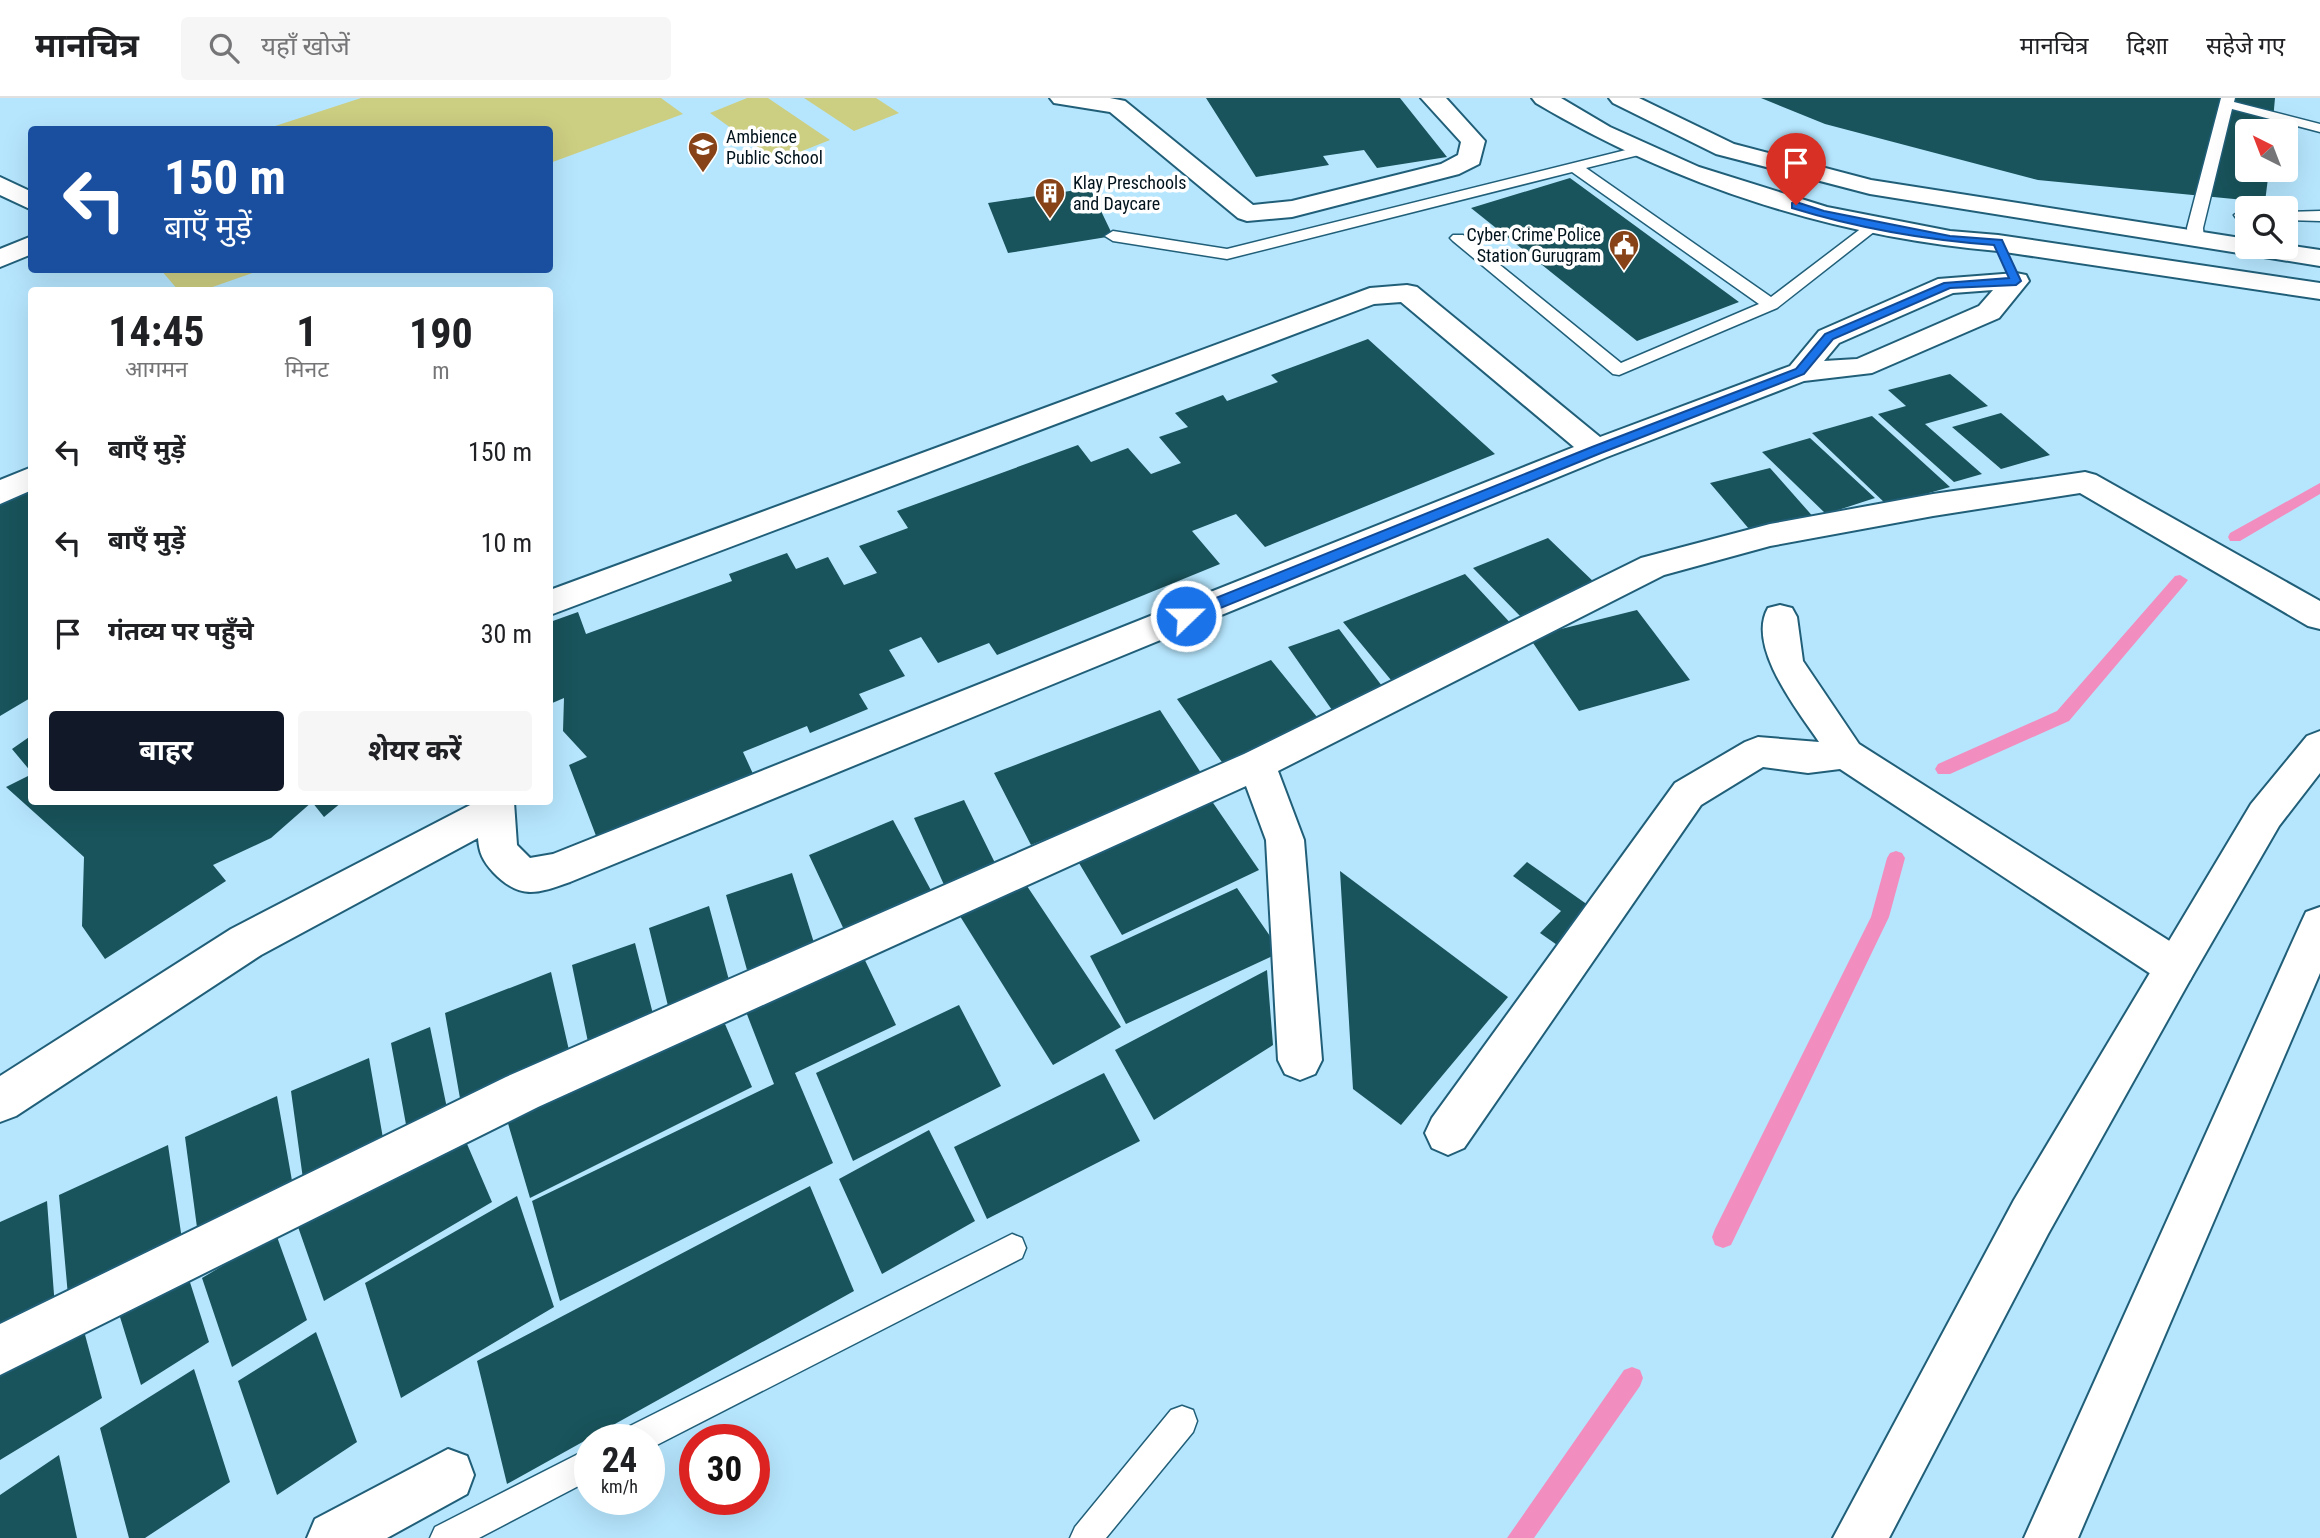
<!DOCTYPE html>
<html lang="hi">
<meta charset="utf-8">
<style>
body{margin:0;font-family:"Roboto Condensed","Noto Sans Devanagari",sans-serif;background:#f6f6f6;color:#202124;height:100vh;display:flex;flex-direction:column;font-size:26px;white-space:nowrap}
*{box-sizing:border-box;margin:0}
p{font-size:23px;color:#757577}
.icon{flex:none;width:38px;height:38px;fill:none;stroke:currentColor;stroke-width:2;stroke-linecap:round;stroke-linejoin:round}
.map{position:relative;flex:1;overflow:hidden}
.drawer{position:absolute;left:28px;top:189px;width:525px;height:518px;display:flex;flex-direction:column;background:#fff;border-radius:7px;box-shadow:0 7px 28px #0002}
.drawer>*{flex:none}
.banner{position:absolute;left:28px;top:28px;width:525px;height:147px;border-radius:7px;box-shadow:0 7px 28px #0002;background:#1a4fa0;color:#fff;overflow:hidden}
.needle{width:46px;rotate:318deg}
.fabs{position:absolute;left:2235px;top:21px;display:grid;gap:14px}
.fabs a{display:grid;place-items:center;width:63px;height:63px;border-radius:7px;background:#fff;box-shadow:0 7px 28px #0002;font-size:35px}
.speed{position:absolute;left:574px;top:1326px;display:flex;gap:14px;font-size:35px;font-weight:700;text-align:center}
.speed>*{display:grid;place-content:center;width:91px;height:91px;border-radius:50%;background:#fff;box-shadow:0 7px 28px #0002;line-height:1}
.speed small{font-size:18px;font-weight:400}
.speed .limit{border:10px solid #d22;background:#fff;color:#111}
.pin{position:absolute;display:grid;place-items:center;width:60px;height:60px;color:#fff;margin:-72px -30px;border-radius:50% 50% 50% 0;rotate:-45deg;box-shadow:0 0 7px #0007}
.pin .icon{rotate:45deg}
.me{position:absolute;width:77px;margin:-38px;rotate:68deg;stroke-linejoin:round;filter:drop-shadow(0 0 5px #0008)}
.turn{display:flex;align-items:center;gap:24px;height:147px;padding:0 21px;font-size:32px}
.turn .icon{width:91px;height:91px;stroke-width:2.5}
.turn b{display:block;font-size:49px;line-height:60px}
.eta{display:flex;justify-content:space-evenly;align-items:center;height:119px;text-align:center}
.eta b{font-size:42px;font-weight:700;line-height:49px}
.primary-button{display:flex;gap:14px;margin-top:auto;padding:14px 21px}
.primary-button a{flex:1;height:80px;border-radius:7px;background:#111827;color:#fff;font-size:28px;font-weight:700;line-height:80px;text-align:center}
.primary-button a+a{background:#f6f6f6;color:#202124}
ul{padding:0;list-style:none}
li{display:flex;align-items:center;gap:21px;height:91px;padding:0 21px}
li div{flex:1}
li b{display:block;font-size:26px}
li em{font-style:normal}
header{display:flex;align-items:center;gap:42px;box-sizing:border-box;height:98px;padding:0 35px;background:#fff;border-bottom:2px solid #e0e0e0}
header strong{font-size:33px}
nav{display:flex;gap:38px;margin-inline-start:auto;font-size:24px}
.search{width:490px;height:63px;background:#f6f6f6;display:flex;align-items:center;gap:18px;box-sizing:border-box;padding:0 24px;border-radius:7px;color:#757577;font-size:26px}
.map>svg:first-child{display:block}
</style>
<header>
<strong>मानचित्र</strong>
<div class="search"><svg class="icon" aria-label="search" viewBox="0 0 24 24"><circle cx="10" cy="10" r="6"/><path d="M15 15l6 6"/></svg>यहाँ खोजें</div>
<nav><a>मानचित्र</a><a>दिशा</a><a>सहेजे गए</a></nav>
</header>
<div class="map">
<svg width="2320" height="1440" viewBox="0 0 2320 1440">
<rect width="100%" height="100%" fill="#b6e6fe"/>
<path fill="#ccce82" d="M361,0h300l22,16 -133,49v-33l-284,-1z
M747,0h21l62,42 -53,21 -67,-48z
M804,0h72l23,15 -45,18z
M161,172h100l-57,20h-26z"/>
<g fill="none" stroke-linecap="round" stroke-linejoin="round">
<path fill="#f18ebf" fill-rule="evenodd" d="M2320,385v11l-80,47h-10l-2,-4 2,-4z
M2180,477l8,5 -3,4 -116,137 -119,53h-12l-3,-5 3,-5 119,-53 118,-135z
M1896,753l6,2 3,5 -16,59 -158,328 -8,3 -8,-3 -3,-8 3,-8 156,-312 16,-59 3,-5z
M1632,1269l8,3 3,8 -3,8 -106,152h-27l117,-168z"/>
</g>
<path fill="#19535b" d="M1206,0h194l47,59 -70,11 -13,-18 -41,6 6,9 -73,12z
M1761,0h514l-3,33h-25v39h22l-4,32 -227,-22 -213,-56z
M1570,80l86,63 83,61 -102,39 -166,-133z
M1090,90l23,48 -105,17 -20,-50z
M1368,241l127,115 -230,93 -29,-33 -44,17 28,33 -223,91 -8,-12 -51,20 -17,-26 -32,13 16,26 -46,18 9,15 -58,24 -3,-7 -64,26 11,24 -156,65 -29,-76 18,-8 -24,-26 1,-33 -14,6v-82l28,-10 8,22 146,-53 -3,-7 58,-21 9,16 32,-12 16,28 33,-12 -18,-27 49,-18 -11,-17 181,-66 13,17 37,-14 23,26 30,-11 -22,-26 29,-10 -13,-14 48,-18 4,6 51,-19 -7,-7z
M1950,276l38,32 -63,18 57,50 -28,8 -76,-68 28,-8 -18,-16z
M2001,315l49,42 -49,14 -49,-42z
M1872,318l78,71 -63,18 -75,-72z
M1810,340l65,60 -49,16 -64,-62z
M1770,370l46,52 -61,16 -45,-53z
M12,392l6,6 14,-6v207l-32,19v-220z
M1548,440l49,47 -75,33 -49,-50z
M1465,476l50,54 -124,52 -48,-58z
M1637,512l53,70 -111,31 -50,-74z
M1339,531l46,61 -53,20 -44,-63z
M1271,562l50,62 -97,43 -47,-66z
M1160,612l43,66 -172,69 -37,-72z
M32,637v38l-20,-24z
M32,676v28h310l-18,15 -12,-15 -41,36 -58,27 13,16 -121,78 -23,-33 2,-69 -78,-70z
M1207,696l52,76 -137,65 -49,-82z
M964,702l32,65 -51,22 -31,-69z
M893,722l40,74 -87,40 -37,-79z
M1527,764l68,48 -35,37 -20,-14 21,-22 -48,-35z
M1340,773l168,126 -107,128 -48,-36z
M792,775l23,73 -68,24 -21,-75z
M1023,782l98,147 -68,38 -95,-152z
M1237,790l44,64 -155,72 -36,-68z
M709,808l21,78 -62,22 -19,-78z
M635,845l19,75 -66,24 -16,-77z
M861,854l35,73 -101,48 38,90 -273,138 -28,-100 242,-117 -31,-80z
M1267,872l6,75 -119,75 -39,-70z
M551,874l20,87 -110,45 -16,-91z
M959,907l42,81 -148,75 -37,-88z
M722,919l30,70 -222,111 -23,-78z
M430,929l18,86 -41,17 -16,-87z
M369,960l15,86 -81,35 -12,-88z
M1104,975l36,68 -153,78 -33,-72z
M277,998l17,96 -96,43 -13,-98z
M461,1032l31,72 -168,99 -27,-77z
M929,1032l46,91 -93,53 -43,-95z
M168,1047l16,108 -115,54 -10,-112z
M810,1088l44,105 -347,193 -30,-123z
M517,1098l37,111 -153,91 -36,-115z
M47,1103l8,107 -55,27v-113z
M276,1136l31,86 -75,47 -30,-89z
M188,1178l21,66 -68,43 -21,-68z
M80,1218l22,82 -102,62v-97z
M316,1234l41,110 -80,53 -39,-114z
M194,1271l36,113 -85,56h-16l-29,-110z
M59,1357l18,83h-77v-43z"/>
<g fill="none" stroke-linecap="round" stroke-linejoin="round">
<g stroke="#215f79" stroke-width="3">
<path id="lane" d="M2221,0h14l-1,4 86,22v8l-88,-23 -29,119 1,11 -8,5 -8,-5 -1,-11z
M1642,48l5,1v6l-61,15 185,129 100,-76 5,-2 8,5 -107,84 -158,67 -6,-1 -160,-133 -3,-3 3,-3h10l158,128 138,-59 -187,-132 -345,87 -114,-18 -8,-5 8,-5 114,18z
M2242,112h5v18l-5,-2 -8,-11z
M2320,113v10l-34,-1v-8z
M1012,1136l10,4 4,10 -4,10 -373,191v-9h-29l4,-11z
M1182,1308l11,4 4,11 -4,11 -87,106h-36l5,-11 96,-117z
M590,1350v32l-111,58h-49l5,-11z"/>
</g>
<g stroke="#215f79" stroke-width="4">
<path id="street" d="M1050,0h60l15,3 128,104 39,-4 149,-37 17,-9 3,-13 -40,-44h25l39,43 -6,23 -20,10 -167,43 -45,4 -9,-3 -128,-106 -56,-9z
M1532,0h29l49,29 89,40 128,40 123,24 48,4 322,48v16l-322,-48c-163,-14 -322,-65 -462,-148z
M1609,0h30l95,46 137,36 376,59v8h39v-2l34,5v16l-450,-72 -154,-40 -103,-51z
M0,79l32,15v18l-32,-15z
M32,138v18l-32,13v-18z
M2016,175l10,2 3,6 -30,37 -127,55 -68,8 -197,76 -1037,425c-34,12 -50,18 -77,-10 -10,-11 -14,-19 -15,-34l-217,117 -245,161 -16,6v-46l231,-147 245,-127h38l3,43 13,13 23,-4 1021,-407 -173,-145 -27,2 -824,311v-25l820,-302 37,-3 10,2 183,150 190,-71 29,-35 119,-52zM1993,192l-14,16 -122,53 -33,2 15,-18 114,-50z
M32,369v23l-32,14v-24z
M2085,374l11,3 224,126v28l-12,-3 -228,-133 -147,23 -163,30 -106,29 -386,196 26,69 18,220 -7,14 -15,6 -15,-6 -7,-14 -12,-220 -20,-54 -708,321 -538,268v-51l506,-247 738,-323 397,-196 129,-34 163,-30z
M1780,507l12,3 5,9 6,44 56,83 331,210 6,13 -6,13 -15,5 -15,-5 -320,-211 -32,4 -45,-6 -62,38 -237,343 -16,7 -16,-7 -7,-15 7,-15 243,-335 70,-41 13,-5 61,5c-21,-31 -73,-96 -51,-134z
M448,1351l19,7 7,19 -7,19 -80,44h-80l8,-19z"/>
</g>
<g stroke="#215f79" stroke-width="4">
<path id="secondary" d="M2320,633v42l-41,53 -89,154 -142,254 -159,304h-56l181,-338 237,-396 56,-68z
M2320,809v66l-242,565h-54l276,-613 6,-13z"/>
</g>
<use href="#lane" fill="#fff" fill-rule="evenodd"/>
<use href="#street" fill="#fff" fill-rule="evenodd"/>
<use href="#secondary" fill="#fff" fill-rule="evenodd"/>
</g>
<path fill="#1a73e8" stroke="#114b97" stroke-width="2" d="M1796,104l28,9 126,25 52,4 19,41 -5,4 -66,3 -117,51 -29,35 -203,79 -410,167h-10v-8l411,-165 204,-78 29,-35 119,-51 65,-5 -15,-33c-67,-5 -137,-17 -202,-37v-5z"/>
<defs>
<g id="school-pin" transform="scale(1.575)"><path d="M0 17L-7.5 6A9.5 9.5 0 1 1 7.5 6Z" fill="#874317" stroke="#fff"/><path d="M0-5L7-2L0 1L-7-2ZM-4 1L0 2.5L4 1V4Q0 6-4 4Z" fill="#fff"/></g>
<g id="building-pin" transform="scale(1.575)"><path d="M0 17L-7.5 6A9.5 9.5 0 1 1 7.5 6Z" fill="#874317" stroke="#fff"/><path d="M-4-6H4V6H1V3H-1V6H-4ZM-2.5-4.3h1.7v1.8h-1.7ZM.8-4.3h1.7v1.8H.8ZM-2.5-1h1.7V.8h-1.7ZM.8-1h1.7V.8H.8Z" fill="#fff"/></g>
<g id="civic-pin" transform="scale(1.575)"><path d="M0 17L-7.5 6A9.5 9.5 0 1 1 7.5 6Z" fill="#874317" stroke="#fff"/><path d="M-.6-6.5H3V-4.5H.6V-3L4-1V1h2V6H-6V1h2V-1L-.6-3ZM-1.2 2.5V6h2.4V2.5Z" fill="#fff"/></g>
</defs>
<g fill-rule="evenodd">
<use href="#school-pin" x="703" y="49"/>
<use href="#building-pin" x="1050" y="95"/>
<use href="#civic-pin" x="1624" y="147"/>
</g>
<g text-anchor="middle" stroke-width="7" stroke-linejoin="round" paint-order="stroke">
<g font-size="18" fill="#00121c" stroke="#fff" text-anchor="start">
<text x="726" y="45">Ambience<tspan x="726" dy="21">Public School</tspan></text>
<text x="1073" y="91">Klay Preschools<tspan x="1073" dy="21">and Daycare</tspan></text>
<text x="1601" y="143" text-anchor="end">Cyber Crime Police<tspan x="1601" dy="21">Station Gurugram</tspan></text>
</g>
</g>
</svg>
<div class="fabs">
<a><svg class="needle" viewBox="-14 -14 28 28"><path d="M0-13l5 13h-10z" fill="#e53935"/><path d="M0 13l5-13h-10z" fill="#757577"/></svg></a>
<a><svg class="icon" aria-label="search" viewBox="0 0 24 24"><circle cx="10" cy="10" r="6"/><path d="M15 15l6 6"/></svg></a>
</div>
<div class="speed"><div>24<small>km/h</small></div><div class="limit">30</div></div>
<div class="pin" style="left:1796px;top:107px;background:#d93025"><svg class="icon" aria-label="arrive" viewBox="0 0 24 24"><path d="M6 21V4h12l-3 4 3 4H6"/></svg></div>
<svg class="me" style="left:1186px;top:518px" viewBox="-20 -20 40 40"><circle r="17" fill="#1a73e8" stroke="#fff" stroke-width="3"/><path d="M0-11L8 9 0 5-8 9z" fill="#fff"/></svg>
<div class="banner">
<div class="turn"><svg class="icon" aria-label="left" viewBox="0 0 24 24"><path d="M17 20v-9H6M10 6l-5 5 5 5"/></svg><div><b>150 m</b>बाएँ मुड़ें</div></div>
</div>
<section class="drawer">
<div class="eta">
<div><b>14:45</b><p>आगमन</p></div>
<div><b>1</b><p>मिनट</p></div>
<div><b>190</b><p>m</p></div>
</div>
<ul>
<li><svg class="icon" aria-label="left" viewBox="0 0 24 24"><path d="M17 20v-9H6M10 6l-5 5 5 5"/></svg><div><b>बाएँ मुड़ें</b></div><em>150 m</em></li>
<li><svg class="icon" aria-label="left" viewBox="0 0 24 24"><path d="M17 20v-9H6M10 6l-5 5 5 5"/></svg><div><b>बाएँ मुड़ें</b></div><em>10 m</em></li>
<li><svg class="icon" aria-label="arrive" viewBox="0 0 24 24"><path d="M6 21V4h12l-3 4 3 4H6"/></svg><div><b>गंतव्य पर पहुँचे</b></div><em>30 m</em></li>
</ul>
<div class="primary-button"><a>बाहर</a><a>शेयर करें</a></div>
</section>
</div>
